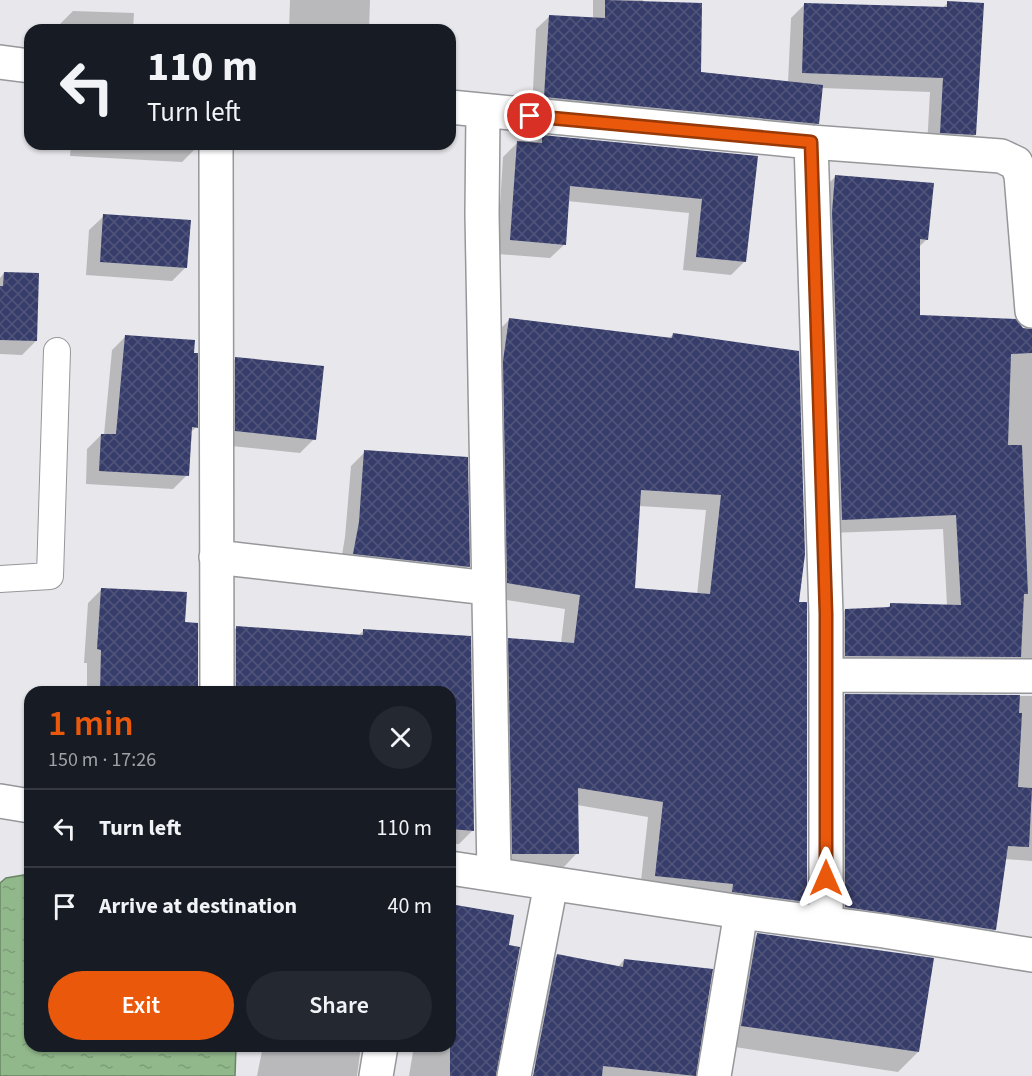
<!DOCTYPE html>
<meta charset="utf-8">
<style>
body{margin:0;font-family:"Source Sans 3",sans-serif;background:#242831;color:#f1f3f6;height:100vh;display:flex;flex-direction:column;font-size:22px;white-space:nowrap}
*{box-sizing:border-box;margin:0}
p{font-size:20px;color:#9ea1a6}
.icon{flex:none;width:33px;height:33px;fill:none;stroke:currentColor;stroke-width:2;stroke-linecap:round;stroke-linejoin:round}
.map{position:relative;flex:1;overflow:hidden}
.drawer{position:absolute;left:24px;top:686px;width:432px;height:366px;display:flex;flex-direction:column;background:#171b24;border-radius:18px;box-shadow:0 2px 4px #0004}
.drawer>*{flex:none}
.hud{position:absolute;left:24px;top:24px;width:432px;height:126px;border-radius:18px;box-shadow:0 2px 4px #0004;background:#171b24;color:#f1f3f6;overflow:hidden}
.pin{position:absolute;display:grid;place-items:center;width:51px;height:51px;color:#fff;margin:-26px;border:3px solid #fff;border-radius:50%;box-shadow:0 2px 6px #0007}
.me{position:absolute;width:66px;margin:-33px;rotate:0deg;stroke-linejoin:round;filter:drop-shadow(0 0 4px #0008)}
.turn{display:flex;align-items:center;gap:21px;height:126px;padding:0 24px;font-size:27px}
.turn .icon{width:78px;height:78px;stroke-width:2.5}
.turn b{display:block;font-size:42px;line-height:51px}
.round{display:grid;place-items:center;flex:none;width:63px;height:63px;border-radius:32px;background:#242831}
.overview{display:flex;align-items:center;justify-content:space-between;height:102px;padding:0 24px}
h1{font-size:36px;font-weight:600;line-height:45px;color:#ea580c}
.button{display:flex;gap:12px;margin-top:auto;padding:12px 24px}
.button a{flex:1;height:69px;border-radius:36px;background:#ea580c;color:#fff;font-size:24px;font-weight:600;line-height:69px;text-align:center}
.button a+a{background:#242831;color:#f1f3f6}
ul{padding:0;list-style:none}
li{display:flex;align-items:center;gap:18px;height:78px;padding:0 24px;border-top:2px solid #363941}
li div{flex:1}
li b{display:block;font-size:22px}
li em{font-style:normal}
.map>svg:first-child{display:block}
</style>
<div class="map">
<svg width="1032" height="1076" viewBox="0 0 1032 1076">
<defs>
<pattern id="water-ripples" width="26" height="14" patternUnits="userSpaceOnUse" patternTransform="scale(1.5)"><rect width="26" height="14" fill="#91b88b"/><path d="M2 4q2-2 4 0t4 0M15 11q2-2 4 0t4 0" fill="none" stroke="#7c9d77"/></pattern>
<pattern id="building-cross-hatch" width="8" height="8" patternUnits="userSpaceOnUse" patternTransform="scale(1.5)"><rect width="8" height="8" fill="#363d6a"/><path d="M0 0l8 8M0 8l8-8" fill="none" stroke="#505579"/></pattern>
</defs>
<rect width="100%" height="100%" fill="#e8e8ec"/>
<path fill="url(#water-ripples)" stroke="#6a8566" stroke-width="1.5" d="M30,874v172h206l-1,30h-235v-193l6,-5z"/>
<path fill="#0003" fill-rule="evenodd" d="M290,0h80l-1,30h-80z
M593,0h50v3l56,71 89,9 3,-65 14,-14 137,4 6,-5 27,132 -14,14 -34,-3 3,-54 -108,-4 -4,35 -13,13 -273,-26 4,-81 14,-13 43,3z
M73,11l61,2 -1,17h-74v-5z
M543,136l213,21 -11,104 -14,14 -48,-5 6,-57 -122,-12 -2,43 -15,14 -53,-4 6,-97 14,-14 18,1z
M71,144h125v4l-14,14 -112,-6z
M836,176l91,63 -8,8 -1,70 114,14v347l-201,-8v-46l14,-14 41,-1 5,-5 56,2 -4,-77 -115,4 -6,-343z
M104,216l82,51 -14,14 -86,-6 3,-45z
M4,273l32,68 -14,14 -22,-1v-76z
M509,320l159,19 6,-5 124,269 8,298 -16,16 -150,-27 8,-73 -71,-12v48l-15,16 -64,-1 -4,-213 15,-15 52,3 4,-34 -72,-11 1,-263zM639,506l67,4 -9,85 -64,-5z
M126,336l70,91 -6,6 -3,42 -14,14 -87,-5 1,-35 14,-14h3l8,-85z
M236,358l78,81 -14,14 -78,-8v-73z
M365,452l103,114 -14,14 -114,-13 5,-30 6,-71z
M102,589l81,35 14,68h-110v-29h-3l4,-60z
M236,628l121,9 7,-7 105,7 4,193 -14,14h-9v-152h-228v-50z
M845,695l187,1v165l-27,-2 -10,71 -14,13 -150,-23v-211z
M450,906l23,170h-64l5,-30h36z
M757,935l161,117 -20,20 -176,-27 15,-90z
M557,956l60,12 7,-8 87,10 -16,106h-113l-57,-15 18,-91z
M263,1046h98l-4,30h-100z"/>
<path fill="url(#building-cross-hatch)" fill-rule="evenodd" d="M605,0l97,3 -1,69 122,13 -4,39 -275,-27 5,-82 56,3z
M947,1l37,2 -8,132 -36,-2 3,-55 -141,-5 2,-70 143,4z
M542,135l216,21 -12,106 -50,-5 6,-58 -132,-13 -4,59 -56,-5 7,-99 25,2z
M835,175l99,8 -6,57 -8,-1v76l96,4 7,9 9,1v24l-21,1 -3,91h14l6,149h-4l-3,63 -176,-1v-47l45,-2v-4l71,2 -5,-90 -114,5 -10,-308z
M103,214l88,6 -4,48 -87,-6z
M4,272l35,1 -2,68 -37,-1v-54h3z
M509,318l163,20 1,-5 126,18 6,203 -6,48h8v300l-75,-10 1,-8 -78,-8 8,-74 -85,-14 1,66h-67l-4,-216 66,5 6,-48 -73,-12 -4,-222zM641,490l80,5 -11,99 -75,-6z
M125,335l70,5 -1,13h4v75l-6,-1 -3,49 -90,-5 2,-37h15z
M235,357l89,9 -8,74 -81,-9z
M364,450l104,7 2,110 -117,-13 6,-32z
M101,588l86,4 -2,30 13,1v69h-98l1,-42 -4,-1z
M236,626l127,9v-6l108,7 3,195 -24,-2v-137h-214z
M845,694l175,1 -1,18h3l-4,74 14,1 -3,59 -21,-1 -12,84 -151,-23z
M450,904l64,11 -5,30 11,2 -24,129h-46z
M757,933l177,25 -15,94 -178,-26z
M557,954l66,13 1,-8 89,10 -17,107 -93,-10 -1,10h-69z"/>
<g fill="none" stroke-linecap="round" stroke-linejoin="round">
<g stroke="#96979a" stroke-width="28">
<path id="lane" d="M0,579l50,-3 7,-225"/>
</g>
<g stroke="#96979a" stroke-width="36">
<path id="street" d="M0,62l30,4
M450,107l361,35 190,14 15,7 5,12 11,136
M483,111l-1,103 12,659
M811,142l15,472v309
M216,144l1,548
M216,557l272,31
M826,675l206,1
M376,1076l5,-30
M514,1076l37,-192
M714,1076l27,-164"/>
</g>
<g stroke="#96979a" stroke-width="36">
<path id="secondary" d="M0,801l30,5
M450,868l291,44 143,19 148,24"/>
</g>
<use href="#lane" stroke="#fff" stroke-width="26"/>
<use href="#street" stroke="#fff" stroke-width="33"/>
<use href="#secondary" stroke="#fff" stroke-width="33"/>
</g>
<g fill="none" stroke-linecap="round" stroke-linejoin="round">
<g stroke="#983908" stroke-width="15">
<path id="route" d="M530,116l281,26 15,472v264"/>
</g>
<use href="#route" stroke="#ea580c" stroke-width="10"/>
</g>
</svg>
<div class="pin" style="left:530px;top:116px;background:#d93025"><svg class="icon" aria-label="arrive" viewBox="0 0 24 24"><path d="M6 21V4h12l-3 4 3 4H6"/></svg></div>
<svg class="me" style="left:826px;top:878px" viewBox="-20 -20 40 40"><path d="M0-17L14 15 0 8-14 15z" fill="#ea580c" stroke="#fff" stroke-width="4"/></svg>
<div class="hud">
<div class="turn"><svg class="icon" aria-label="left" viewBox="0 0 24 24"><path d="M17 20v-9H6M10 6l-5 5 5 5"/></svg><div><b>110 m</b>Turn left</div></div>
</div>
<section class="drawer">
<div class="overview"><div><h1>1 min</h1><p>150 m · 17:26</p></div><a class="round"><svg class="icon" aria-label="close" viewBox="0 0 24 24"><path d="M6 6l12 12M18 6L6 18"/></svg></a></div>
<ul>
<li><svg class="icon" aria-label="left" viewBox="0 0 24 24"><path d="M17 20v-9H6M10 6l-5 5 5 5"/></svg><div><b>Turn left</b></div><em>110 m</em></li>
<li><svg class="icon" aria-label="arrive" viewBox="0 0 24 24"><path d="M6 21V4h12l-3 4 3 4H6"/></svg><div><b>Arrive at destination</b></div><em>40 m</em></li>
</ul>
<div class="button"><a>Exit</a><a>Share</a></div>
</section>
</div>
